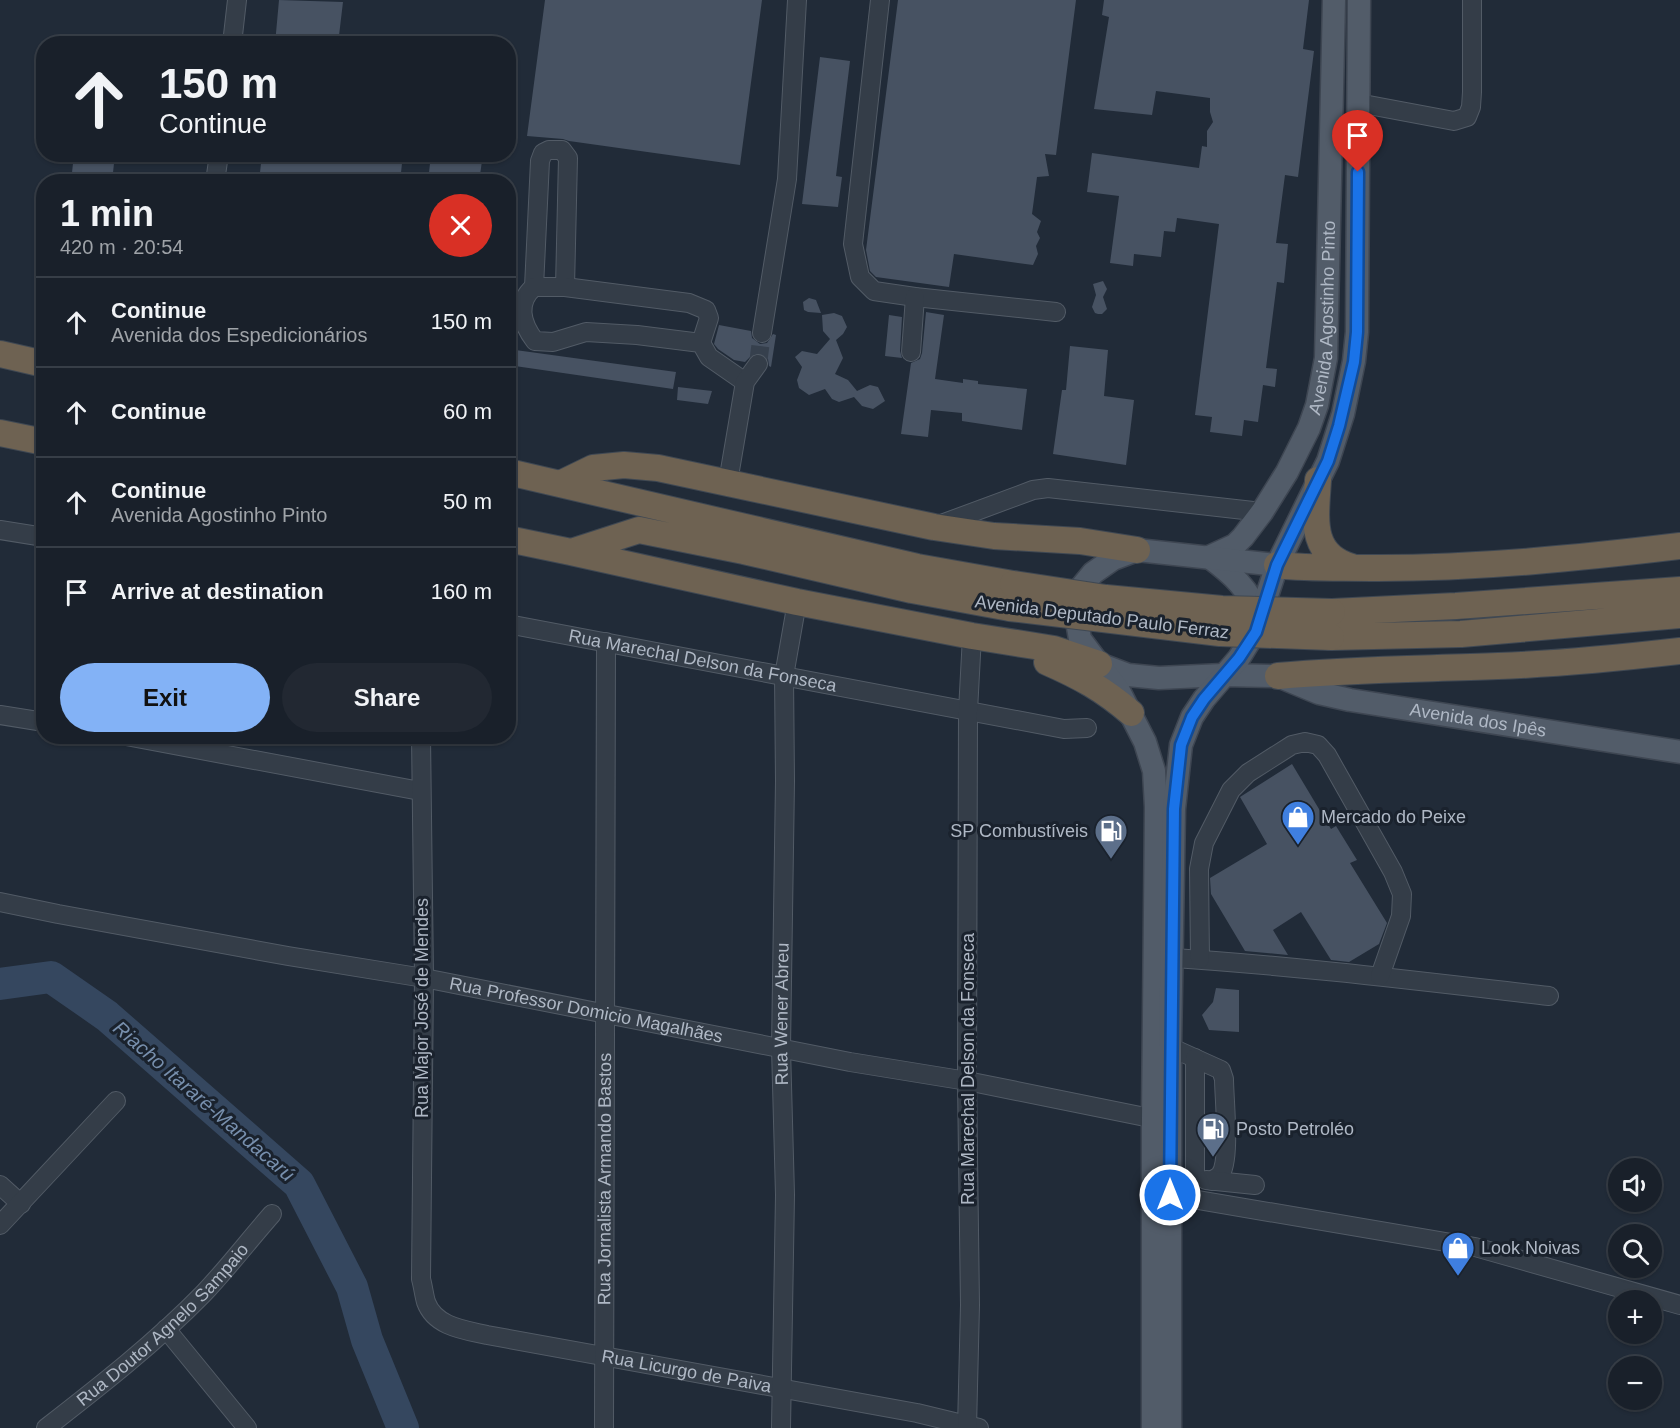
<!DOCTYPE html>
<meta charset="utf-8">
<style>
body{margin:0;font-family:Arial,sans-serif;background:#222832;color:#f1f3f6;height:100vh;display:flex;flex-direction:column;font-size:22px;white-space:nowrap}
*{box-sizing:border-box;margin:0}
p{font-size:20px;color:#9fa3a8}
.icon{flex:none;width:33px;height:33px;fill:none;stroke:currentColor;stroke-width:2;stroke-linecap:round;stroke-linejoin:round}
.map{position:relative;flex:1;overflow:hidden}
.details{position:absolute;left:36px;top:174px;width:480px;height:570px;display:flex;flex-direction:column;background:#19202a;border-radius:24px;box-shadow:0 2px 4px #0004,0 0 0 2px #373e47}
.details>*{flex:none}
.banner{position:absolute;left:36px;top:36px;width:480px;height:126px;border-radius:24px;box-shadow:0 2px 4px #0004,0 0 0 2px #373e47;background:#19202a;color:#f1f3f6;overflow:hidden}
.fabs{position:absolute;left:1608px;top:1158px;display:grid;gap:12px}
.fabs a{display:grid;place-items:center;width:54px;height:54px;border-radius:50%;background:#19202a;box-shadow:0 2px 4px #0004,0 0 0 2px #373e47;font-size:30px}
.pin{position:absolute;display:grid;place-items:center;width:51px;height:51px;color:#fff;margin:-62px -26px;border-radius:50% 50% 50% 0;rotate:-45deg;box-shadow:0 0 6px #0007}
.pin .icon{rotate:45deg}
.me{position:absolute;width:66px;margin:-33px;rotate:0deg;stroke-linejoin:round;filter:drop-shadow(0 0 4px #0008)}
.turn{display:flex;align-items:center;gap:21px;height:126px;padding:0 24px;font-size:27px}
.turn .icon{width:78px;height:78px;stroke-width:2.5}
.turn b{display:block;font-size:42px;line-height:51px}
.round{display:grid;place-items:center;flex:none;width:63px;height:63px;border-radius:32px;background:#222832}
.summary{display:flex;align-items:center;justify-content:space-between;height:102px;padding:0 24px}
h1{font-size:36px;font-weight:700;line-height:45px}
.button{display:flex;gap:12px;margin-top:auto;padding:12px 24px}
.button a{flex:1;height:69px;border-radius:36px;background:#83b2f6;color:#111;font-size:24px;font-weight:700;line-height:69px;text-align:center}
.button a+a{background:#222832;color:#f1f3f6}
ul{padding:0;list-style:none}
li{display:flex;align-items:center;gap:18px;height:90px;padding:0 24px;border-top:2px solid #373e47}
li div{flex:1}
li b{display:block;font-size:22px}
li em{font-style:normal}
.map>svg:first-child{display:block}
</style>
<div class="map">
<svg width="1680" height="1428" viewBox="0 0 1680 1428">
<rect width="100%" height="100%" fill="#212b38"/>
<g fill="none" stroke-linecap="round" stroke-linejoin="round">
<path stroke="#35475f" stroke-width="32" d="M0,984l51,-7 56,39 192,168 53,103 15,53 36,88"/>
</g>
<path fill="#475262" d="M279,0l64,2 -5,42h-63z
M545,0h217l-22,165 -171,-24 -6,-2 -36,-3z
M898,0h178l-20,155 -11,-1 4,22 -12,1 -5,37 9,7 -4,11 3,6 -4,8 2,8 -5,11 -79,-11 -5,33 -73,-10 -6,-6 -4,-21z
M1104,0h205l-6,49 11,2 -16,126 -13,-2 -9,68 12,1 -4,39 -7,-1 -11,86 11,1 -2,18 -12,-2 -5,37 -14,-2 -2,16 -32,-4 2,-15 -17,-2 24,-191 -42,-6 -2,14 -11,-1 -3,26 -27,-3 -1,12 -23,-3 9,-67 -32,-4 5,-39 107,15 3,-22 5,1v-16l6,-9 -3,-10v-14l-54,-7 -4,24 -58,-6 15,-92 -7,-2z
M820,57l30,4 -14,115 6,1 -4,30 -36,-3z
M74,154h41l-3,28h-41z
M262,154h141l-3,28h-141z
M431,154h52l-4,28h-51z
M1103,281l4,8 -4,8 4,12 -5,5h-4l-3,-1 -3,-6 4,-12 -3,-11z
M809,298l7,2 5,13 -13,-1 -4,-2 -1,-8z
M926,312l18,3 -9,64 28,4v-4l15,2v3l49,5 -5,41 -60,-9v-8l-31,-3 -3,27 -27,-3 10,-71 9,-4 2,-6z
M834,313l8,3 5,11 -4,7 -7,6 7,18 -8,16 13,6 9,11 13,-6 8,2 7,14 -12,8 -11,-3 -8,-9 -15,5 -7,-3 -7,-10 -16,6 -10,-7 -2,-8 5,-13 -7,-10 7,-6 15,3 13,-15 -7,-8 -1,-16z
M889,315l13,2 -2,34 2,7 -17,-2z
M719,325l32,6 1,7 8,6 7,-1 6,-9 3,1 -5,32 -2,-1 -1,-7 -8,-6 -7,1 -8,8 -11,-2 -16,-11 -4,-5z
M1070,346l38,4 -4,46 30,4 -8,65 -73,-11 9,-64h4z
M508,349l168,23 -3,17 -165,-24z
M678,387l34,4 -4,13 -31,-4z
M1292,764l39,65 5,-3 21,34 -7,3 37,60 -8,21 -30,18 -18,-2 -30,-48 -28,18 15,25 -43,-4 -34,-57 -1,-16 57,-34 -27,-47z
M1216,988l23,2v42l-30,-2 -7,-15 11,-13z"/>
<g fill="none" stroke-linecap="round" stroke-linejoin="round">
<path stroke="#36404d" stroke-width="18" stroke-dasharray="18 9" stroke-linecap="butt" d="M758,364l4,-31"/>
<g stroke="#525b66" stroke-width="20">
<g id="minor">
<path d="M880,0l-27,244 7,33 14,14 41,6 141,15"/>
<path d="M232,44l5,-44"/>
<path d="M1358,103l96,18 13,-4 4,-10 1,-15v-92"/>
<path d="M215,182l4,-28"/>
<path d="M534,287l6,-126 3,-8 6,-3h13l6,8 -3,129"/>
<path d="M762,333l25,-154 10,-179"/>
<path d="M701,343l-64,-8 -51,-3 -33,10 -18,-1c-13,-17 -20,-38 -1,-54h31l124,16 17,7 3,8 -8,25 8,14 36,25"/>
<path d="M911,352l4,-55"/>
<path d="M728,482l17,-100 13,-18"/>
<path d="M936,526l97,-36 15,-2 214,24"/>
<path d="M0,530l44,7"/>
<path id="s1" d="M508,624l556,105 23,-1"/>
<path d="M0,715l44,7"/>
<path d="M126,736l294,55"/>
<path id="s2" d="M421,736l3,242 -3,301c2,7 3,16 5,23 9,25 39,28 61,33l430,78 62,15"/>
<path id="s3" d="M0,902l58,12 230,42 136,22 426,84 117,19 198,40"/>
<path d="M1158,957c131,8 261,24 391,39"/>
<path d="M1200,959l-1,-90 5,-26 27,-53 17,-17 44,-28 13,-3 13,3 9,10 66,117 9,22 -1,22 -21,60"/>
<path d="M1170,1047l51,23 3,9c0,19 7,82 -4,96 -1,1 -7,5 -8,6"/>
<path d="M1195,1058v121"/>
<path d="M1206,1180l49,5"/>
<path d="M0,1185l21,19"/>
<path d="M1157,1193l318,54 205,58"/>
<path d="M0,1225l116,-124"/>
<path d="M166,1329l81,99"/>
<path id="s4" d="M46,1428c54,-42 109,-85 157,-134 24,-25 46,-54 69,-80"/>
<path id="s5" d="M604,1428l2,-786"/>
<path id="s6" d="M781,1428l4,-233 -4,-147 4,-267 -1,-105 13,-74"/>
<path d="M967,1428l3,-123 -3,-224 1,-370 4,-75"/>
</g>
</g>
<g stroke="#3e4652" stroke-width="25">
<g id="major">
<path id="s7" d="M1209,557l26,-12 8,-8 19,-25 25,-40 22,-44 8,-23 9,-47 8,-358"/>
<path d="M1209,557c23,17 40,32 50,59"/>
<path id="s8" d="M1099,664l29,11 31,3 64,-3 55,1 41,17 31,7 330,52"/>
<path d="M1153,1428v-309l3,-312 -2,-36 -9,-29 -26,-51 -39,-52 -5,-29 4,-20 14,-17 20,-14 24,-9 140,15"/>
<path d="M1170,1428v-381l4,-238 7,-64 11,-28 12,-18 35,-41 16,-26 22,-67 51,-104 15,-47 11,-53 3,-29 2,-332"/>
</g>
</g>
<g stroke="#3f4853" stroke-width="28">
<path id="highway" d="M0,354l44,10
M0,433l44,9
M508,472l409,95 96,17
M1318,480c-2,36 -10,75 34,87
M560,484l33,-16 31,-3 34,3 276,59 60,9 86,5 57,9
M508,539l63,13 68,-22 105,21 168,39 98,18
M571,552l226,50 175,34 82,13 45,15
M1277,565c33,4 68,2 101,3 101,0 202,-10 302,-22
M1332,612l124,-6 224,-16
M1331,637l130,-3 219,-19
M1047,662c34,15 56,27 84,51
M1278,676c73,-7 146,-7 220,-10 61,-2 121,-8 182,-15"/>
</g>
<use href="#minor" stroke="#343d48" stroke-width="18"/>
<use href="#major" stroke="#525c69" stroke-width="22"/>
<use href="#highway" stroke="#6e6252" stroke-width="26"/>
<g stroke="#3f4853" stroke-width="28" stroke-linecap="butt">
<path id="highway-bridge" d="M1013,584l93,14 116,11 110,3
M1010,608l210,25 111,4"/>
</g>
<use href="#highway-bridge" stroke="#6e6252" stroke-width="26"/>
</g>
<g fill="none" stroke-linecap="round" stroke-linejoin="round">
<g stroke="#114b97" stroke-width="15">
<path id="route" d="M1170,1195l4,-386 7,-64 11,-28 12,-18 35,-41 17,-26 21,-67 51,-104 11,-35 15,-64 3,-30 1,-160"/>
</g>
<use href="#route" stroke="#1a73e8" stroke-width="10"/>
</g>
<defs>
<g id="shop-pin" transform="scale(1.725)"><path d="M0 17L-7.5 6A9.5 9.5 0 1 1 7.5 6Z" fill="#3f7fe0" stroke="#1a222d"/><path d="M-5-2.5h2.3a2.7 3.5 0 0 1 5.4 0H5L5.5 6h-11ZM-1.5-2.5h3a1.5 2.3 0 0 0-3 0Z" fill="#fff"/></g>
<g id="fuel-pin" transform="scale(1.725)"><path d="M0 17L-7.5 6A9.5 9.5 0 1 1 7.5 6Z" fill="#5c6f8a" stroke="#1a222d"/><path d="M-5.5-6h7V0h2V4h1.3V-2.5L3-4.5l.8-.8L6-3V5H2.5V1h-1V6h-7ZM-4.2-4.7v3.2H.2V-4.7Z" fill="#fff"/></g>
</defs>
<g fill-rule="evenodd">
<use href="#shop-pin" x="1298" y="817"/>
<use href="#fuel-pin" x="1111" y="831"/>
<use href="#fuel-pin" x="1213" y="1129"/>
<use href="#shop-pin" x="1458" y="1248"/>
</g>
<g text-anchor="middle" stroke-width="6" stroke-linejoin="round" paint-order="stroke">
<g font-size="18" fill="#afb8c5" stroke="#1a222d">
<text dy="6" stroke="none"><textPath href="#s7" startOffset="280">Avenida Agostinho Pinto</textPath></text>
<text transform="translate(1102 617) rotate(7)" y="6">Avenida Deputado Paulo Ferraz</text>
<text dy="6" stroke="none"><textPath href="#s1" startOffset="198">Rua Marechal Delson da Fonseca</textPath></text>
<text dy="6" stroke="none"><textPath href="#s8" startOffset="387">Avenida dos Ipês</textPath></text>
<text transform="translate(422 1008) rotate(-90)" y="6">Rua Major José de Mendes</text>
<text dy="6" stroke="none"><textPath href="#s3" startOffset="596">Rua Professor Domicio Magalhães</textPath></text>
<text dy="6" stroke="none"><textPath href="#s6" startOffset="414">Rua Wener Abreu</textPath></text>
<text transform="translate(968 1069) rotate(-90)" y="6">Rua Marechal Delson da Fonseca</text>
<text dy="6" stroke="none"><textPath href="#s5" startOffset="249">Rua Jornalista Armando Bastos</textPath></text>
<text dy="6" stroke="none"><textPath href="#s4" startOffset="156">Rua Doutor Agnelo Sampaio</textPath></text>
<text dy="6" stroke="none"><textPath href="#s2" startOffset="842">Rua Licurgo de Paiva</textPath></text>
</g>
<g font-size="18" fill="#afb8c5" stroke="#1a222d" text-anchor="start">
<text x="1321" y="823">Mercado do Peixe</text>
<text x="1088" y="837" text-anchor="end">SP Combustíveis</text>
<text x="1236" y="1135">Posto Petroléo</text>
<text x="1481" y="1254">Look Noivas</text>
</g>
<g font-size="20" font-style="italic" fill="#778fad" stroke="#1a222d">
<text transform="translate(204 1101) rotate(41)" y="7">Riacho Itararé-Mandacarú</text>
</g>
</g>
</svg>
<div class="fabs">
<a><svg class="icon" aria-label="sound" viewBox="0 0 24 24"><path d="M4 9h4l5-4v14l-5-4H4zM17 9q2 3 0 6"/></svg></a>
<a><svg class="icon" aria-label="search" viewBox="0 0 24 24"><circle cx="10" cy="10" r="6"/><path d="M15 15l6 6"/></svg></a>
<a>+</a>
<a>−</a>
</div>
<div class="pin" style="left:1358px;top:172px;background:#d93025"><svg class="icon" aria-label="arrive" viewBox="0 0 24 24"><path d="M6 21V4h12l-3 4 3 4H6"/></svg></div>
<svg class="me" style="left:1170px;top:1195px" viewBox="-20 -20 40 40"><circle r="17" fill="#1a73e8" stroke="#fff" stroke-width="3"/><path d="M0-11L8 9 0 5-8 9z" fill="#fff"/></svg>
<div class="banner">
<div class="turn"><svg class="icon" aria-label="ahead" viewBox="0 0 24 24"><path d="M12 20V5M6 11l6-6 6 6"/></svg><div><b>150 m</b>Continue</div></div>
</div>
<section class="details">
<div class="summary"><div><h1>1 min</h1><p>420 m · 20:54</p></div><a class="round" style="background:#d93025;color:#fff"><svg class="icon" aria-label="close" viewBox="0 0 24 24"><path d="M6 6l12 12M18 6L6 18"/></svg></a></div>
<ul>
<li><svg class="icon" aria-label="ahead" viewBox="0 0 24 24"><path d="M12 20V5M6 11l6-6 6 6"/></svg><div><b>Continue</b><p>Avenida dos Espedicionários</p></div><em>150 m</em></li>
<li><svg class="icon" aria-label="ahead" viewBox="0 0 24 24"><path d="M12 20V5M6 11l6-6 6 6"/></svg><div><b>Continue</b></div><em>60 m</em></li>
<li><svg class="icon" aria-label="ahead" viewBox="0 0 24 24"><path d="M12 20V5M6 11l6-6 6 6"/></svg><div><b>Continue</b><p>Avenida Agostinho Pinto</p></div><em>50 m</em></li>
<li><svg class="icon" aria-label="arrive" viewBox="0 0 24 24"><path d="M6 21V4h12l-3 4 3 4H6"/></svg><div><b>Arrive at destination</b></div><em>160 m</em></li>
</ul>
<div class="button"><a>Exit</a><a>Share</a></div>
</section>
</div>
